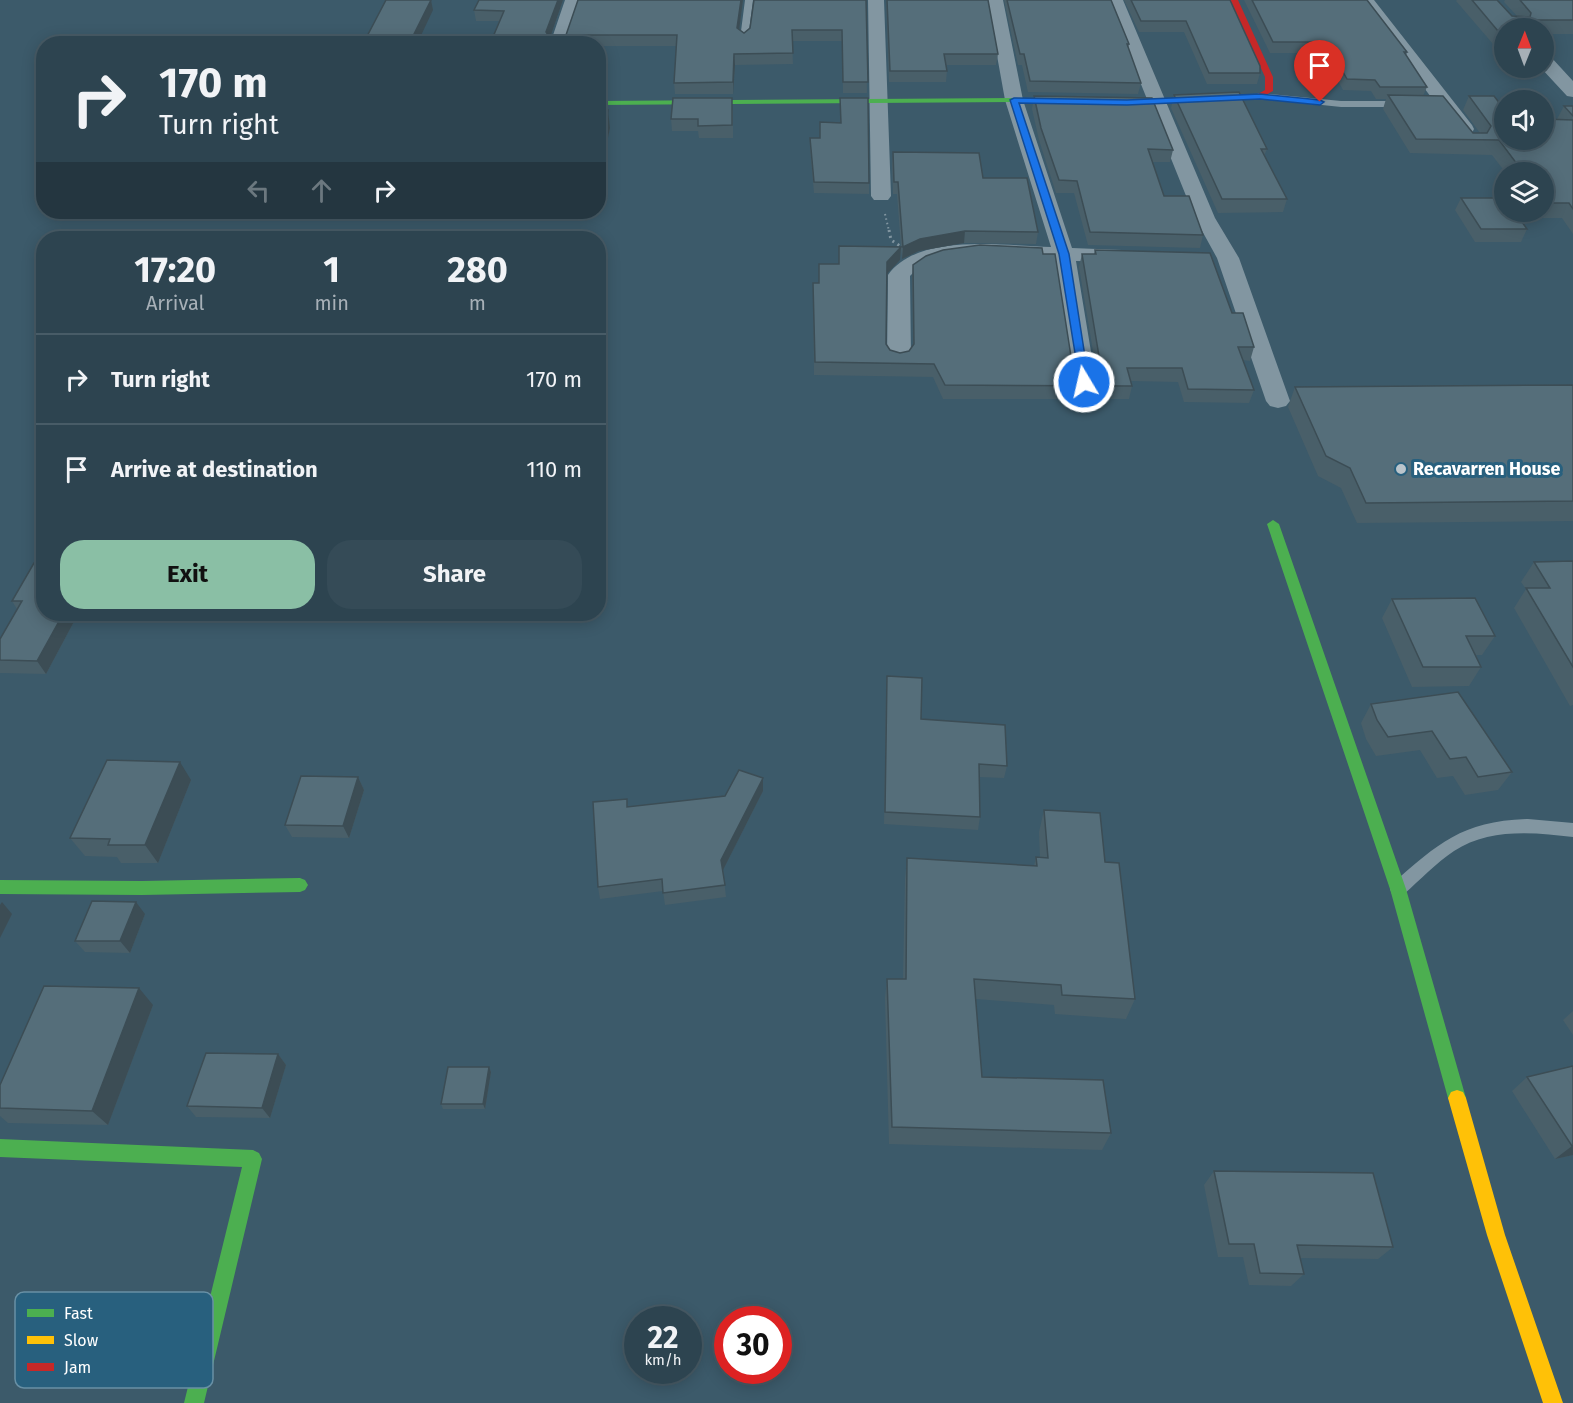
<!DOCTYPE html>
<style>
body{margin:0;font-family:"Fira Sans",sans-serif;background:#354b57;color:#f1f3f6;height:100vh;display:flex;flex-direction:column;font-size:22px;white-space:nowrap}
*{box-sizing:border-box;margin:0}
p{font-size:20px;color:#a7b0b7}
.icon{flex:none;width:33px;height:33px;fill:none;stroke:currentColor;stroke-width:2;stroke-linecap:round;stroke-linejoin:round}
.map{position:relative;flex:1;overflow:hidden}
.sheet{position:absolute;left:36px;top:231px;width:570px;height:390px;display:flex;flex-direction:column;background:#2d4450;border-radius:24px;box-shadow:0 3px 15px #0003,0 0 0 2px #485c67}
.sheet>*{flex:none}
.top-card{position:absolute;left:36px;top:36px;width:570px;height:183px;border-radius:24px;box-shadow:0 3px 15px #0003,0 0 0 2px #485c67;background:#2d4450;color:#f1f3f6;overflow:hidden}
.needle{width:39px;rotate:1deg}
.tools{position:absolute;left:1494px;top:18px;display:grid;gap:12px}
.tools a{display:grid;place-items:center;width:60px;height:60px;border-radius:50%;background:#2d4450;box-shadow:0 3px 15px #0003,0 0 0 2px #485c67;font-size:30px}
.speed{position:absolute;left:624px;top:1306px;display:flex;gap:12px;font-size:30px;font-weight:700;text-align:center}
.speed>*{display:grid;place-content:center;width:78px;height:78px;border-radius:50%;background:#2d4450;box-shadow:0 3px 15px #0003,0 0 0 2px #485c67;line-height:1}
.speed small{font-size:15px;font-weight:400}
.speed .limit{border:9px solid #d22;background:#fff;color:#111}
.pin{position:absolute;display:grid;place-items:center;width:51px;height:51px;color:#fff;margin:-62px -26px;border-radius:50% 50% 50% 0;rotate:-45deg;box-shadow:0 0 6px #0007}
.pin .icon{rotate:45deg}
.me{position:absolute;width:66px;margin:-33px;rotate:351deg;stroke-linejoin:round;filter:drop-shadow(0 0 4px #0008)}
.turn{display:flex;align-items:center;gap:21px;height:126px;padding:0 24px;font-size:27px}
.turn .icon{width:78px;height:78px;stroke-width:2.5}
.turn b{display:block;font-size:42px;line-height:51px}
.lanes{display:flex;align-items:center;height:57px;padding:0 24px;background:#0003;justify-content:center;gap:30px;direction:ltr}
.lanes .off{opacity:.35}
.eta{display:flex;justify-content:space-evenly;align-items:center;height:102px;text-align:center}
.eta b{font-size:36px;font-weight:700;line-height:42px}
.action{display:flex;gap:12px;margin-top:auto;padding:12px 24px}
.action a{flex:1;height:69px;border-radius:24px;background:#8abfa5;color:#111;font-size:24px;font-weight:700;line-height:69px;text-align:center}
.action a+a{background:#354b57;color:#f1f3f6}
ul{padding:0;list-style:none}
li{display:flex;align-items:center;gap:18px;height:90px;padding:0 24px;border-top:2px solid #485c67}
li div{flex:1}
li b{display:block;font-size:22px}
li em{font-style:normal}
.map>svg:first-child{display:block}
</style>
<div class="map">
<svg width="1573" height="1403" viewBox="0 0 1573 1403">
<rect width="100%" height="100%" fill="#3c5a6a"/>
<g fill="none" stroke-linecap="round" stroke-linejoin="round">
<path stroke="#8296a1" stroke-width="2" stroke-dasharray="1.5 3" stroke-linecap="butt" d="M885,214l4,17"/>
<path stroke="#8296a1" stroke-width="3" stroke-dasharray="2 4" stroke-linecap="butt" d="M889,230l2,10 9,6"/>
<path fill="#8296a1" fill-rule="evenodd" d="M745,0h8l-5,39 -4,3 -4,-3z
M1260,93l81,8h64l5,3 -5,3h-64l-84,-9v-4z
M1528,819l45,4v14c-39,-5 -85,-9 -119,14 -18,12 -34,29 -50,43l-6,2 -6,-2 -2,-5 2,-5c47,-41 70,-63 136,-65z"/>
<path fill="#8296a1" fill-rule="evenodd" d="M565,0h19l-5,4 -12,40h-17z
M868,0h16l7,196 -3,4h-14l-3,-4z
M987,0h16l20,100 49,148 50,2 7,2 4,4 -4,4 -7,2 -46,-1 20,121 -4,5 -8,2 -8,-2 -4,-5 -18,-122c-40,-1 -114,-14 -144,16l1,81 -4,5 -8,2 -8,-2 -4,-5 1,-82c30,-43 118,-29 163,-28l-46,-147z
M1107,0h16l92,218 24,40 51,143 -4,5 -8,2 -8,-2 -4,-5 -49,-143 -22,-40z
M1358,0h16l98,125 2,4 -2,4h-14z
M1544,55l6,1 23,25v16l-6,-1 -26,-28h3z"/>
<path fill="#4caf50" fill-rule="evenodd" d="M1205,97l4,2 -1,2 -81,4 -113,-3 -416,3v-4l416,-3 113,3z
M1273,520l6,4 127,365 60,209 -3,6 -6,2 -6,-2 -3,-6 -58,-209 -123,-365z
M300,878l5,2 3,5 -3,5 -5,2 -158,3 -142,-1v-14l142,1z
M0,1139l253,11 6,3 3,6 -58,244h-20l58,-236 -242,-10z"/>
<path fill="#ffc107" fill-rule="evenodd" d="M1457,1090l6,2 3,6 39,137 58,168h-20l-56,-168 -39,-137 3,-6z"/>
<path fill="#c62828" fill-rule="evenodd" d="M1230,0h8l35,77v14l-13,7 -58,3 -1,-2 4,-2 53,-3 7,-4v-13z"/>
</g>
<path fill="#495f69" d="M479,0h84l-12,35h9l1,9h-71l9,-23h-23l-2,-11z
M578,0h165l-4,29 5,4 122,-33 1,93h-24l-1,-52h-50l1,23 -58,1 -2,29h-58l-1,-11 2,-37h-78v-2h-31l-1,-9z
M886,0h102l10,54 -2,11h-50l1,6 -1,11h-57z
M1004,0h107l18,44 -1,4 13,35 -3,11 -110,-2 -6,-27h-4z
M1124,0h106l30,73 -3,11h-50l-23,-52h-45z
M1244,0h123l40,52 -1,4 21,31 -4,9 50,37h7l-17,-23 6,-14 35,44 53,-21 7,-13h9v128l-11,-16h-24l-4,-6h10v-40h-39l-13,-17 -82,-2 -27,-44 3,-10h-10l-5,-8 -28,-1 -20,-37h-53z
M1457,0h40l15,16h5l-13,-14 1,-2h68v34h-29v-6h-40v16h-11l-37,-43z
M1174,95l93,54 -3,7 23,43 -4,13 -65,1 -47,-105z
M1034,96l139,54 -3,12h-18l12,34 39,39 -3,13 -112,-3 -14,-52h-18l-17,-53 -7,-31z
M840,98l29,85v11l-55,-1 -4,-44v-11h10l20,-15z
M598,110l12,18 -7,33h-5z
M733,110v28h-34l-1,-7h-26l-1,-12z
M893,152l90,26 55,54 -2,12 -72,-1 -45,8 -17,8 -1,-11 -1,12 -14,14v70l4,6 10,3 9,-2 4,-6 -1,-67 1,-13 160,104 4,6 9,3 11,-3 -18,-108 3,-13h12l1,-4 137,63 22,34 -4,14 -7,-1 11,30 -5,13 -65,-1 -6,-20 -47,-1 1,5 -3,13h-186l-10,-22 -119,-2 -1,-92h5l21,-19v-18l62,1 -4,-53h-4l-1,-30z
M1461,198l66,31 -6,13h-46l-20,-32z
M1573,385v136l-216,2 -16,-35 -23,-12 -30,-69 7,-20z
M1573,561v144l-3,1 -56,-98 12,-19 -5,-7 13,-20z
M34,563l10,51h45v1l-11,-1 -32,60 -46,-1v-34l17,-30 -5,-8z
M1392,599l103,37 -13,19h-6l5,12 -12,19 -57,1 -30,-69z
M887,676l34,43 86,47 -3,12 -25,-1 1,40 -2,13 -94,-6 2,-135z
M1458,692l54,80 -14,18 -33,5 -12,-19 -16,2 -17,-28 -44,6 -10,-17 -5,-16 10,-19z
M358,777l6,13 -15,48 -57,-1 -7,-12z
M191,780l-33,83h-37l-4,-6 -32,-1 -15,-18z
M763,791l-40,79 3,27 -61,8 -2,-14 -63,8 -2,-12 29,-88 1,8z
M1044,810l61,52 30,137 -9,20 -71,-5 -1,-9 -78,-6 6,78 129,56 -9,17 -213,-6 -4,-146 2,-19h16l2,-100 2,-21 127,8 2,-9 4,1 -1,-26z
M145,914l-15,39 -45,-1 -10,-11z
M153,1005l-45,120 -100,-2 -8,-7v-8z
M1573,1011v24l-10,-15z
M278,1054l8,11 -16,53 -74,-1 -9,-11z
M1573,1066v89l-18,4 -43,-68 15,-14z
M489,1067l2,5 -6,37h-42l-2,-5z
M1214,1171l179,76 -15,12 -78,-1 4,16 -13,12 -42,-1 -6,-28h-25l-14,-72z"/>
<path fill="#3c4d55" d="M431,0l2,10 -16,34h-8z
M558,0h5l-12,35h-4l-1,-3z
M741,0h2l-5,39 -1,-11z
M545,35l1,9h-4z
M734,54l1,11 -2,29v-12z
M608,110l2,18 -7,33 -2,-19z
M965,231l-1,12 -45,8 -17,8 1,-12 17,-8z
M901,247l-1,13 -14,15 1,-13z
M63,614h15l-32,60 -9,-13z
M180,762l11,18 -33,83 -13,-18z
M358,777l6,13 -15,48 -6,-12z
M763,778v13l-41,81 -1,-12z
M2,902l10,12 -12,24v-33z
M136,902l9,12 -15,39 -10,-12z
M139,988l14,17 -45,120 -16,-14z
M278,1054l8,11 -16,53 -8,-10z
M489,1067l2,5 -6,37 -2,-5z
M1572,1146h1v9l-18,4z"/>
<path fill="#556e7a" stroke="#3c4d55" stroke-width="1.5" d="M386,0h45l-22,44h-46z
M479,0h79l-12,32 2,3h12h-15l-3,9h-52l14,-33 -30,-1z
M578,0h163l-4,28 7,5 6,-5 4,-28h112l2,82h-25l-1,-52h-50l1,23 -59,1 -1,28 -59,1 3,-48h-111z
M887,0h101l10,54h-54l3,17h-57z
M1007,0h104l18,44h-2l14,39 -111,-2 -6,-27h-4z
M1131,0h99l30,66v7h-51l-23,-52h-45z
M1252,0h115l40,52h-3l23,35h-47l-5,-7 -28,-1 -21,-37h-53z
M1472,0h25l15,16 18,1 1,-4 -11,-13h53v20h-51l7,8h-25v3h-6z
M1239,92l28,57h-6l26,50h-65l-48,-104z
M1388,95l55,1 30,37h14l4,-7 -22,-30h25l10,13v31h40v-21l29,1v89l-4,-6h-24l-1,-3v-28h-21l-24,-32 -83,-1z
M1034,96l118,2 21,52 -25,-1 16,47h25l14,39 -113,-3 -13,-51 -18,-1 -18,-52z
M673,98h59v27l-34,1v-7h-27z
M840,98h28l1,85 -55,-1 -4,-44h10v-16l21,1z
M1564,106h9v10z
M598,110h10l-7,32h-3z
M893,152l86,1 4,25h44l11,54 -73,-1 -45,8 -17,8 -5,-65h-4z
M1461,198h43v14h11l12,17h-46z
M980,245l62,3 1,6h12l18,115 4,6 9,3 11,-3 4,-7 -19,-114h14l-1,-4 115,3 22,60h11l11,34h-16l16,43 -66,-1 -6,-21h-55l5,18 -187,-1 -11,-21 -119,-2 -2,-79h6v-19h20v-18l62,1 -14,15 -1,82 4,6 10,3 9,-2 5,-7 -1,-79 13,-9 17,-6z
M1573,385v116l-207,2 -16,-35 -24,-12 -31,-69z
M1573,561v106l-47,-79h24l-16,-26z
M34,563h10v51h19l-26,47 -37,-1v-21l22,-38h-10z
M1475,598l20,38h-29l15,31h-58l-31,-68z
M887,676l35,2 -1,41 84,6 2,41 -28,-2 1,53 -95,-5z
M1458,692l54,80 -34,5 -12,-20 -16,2 -18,-28 -44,6 -11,-17 -6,-16z
M107,760l73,2 -35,83h-37l2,-6 -40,-1z
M739,770l24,8 -42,82 4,25 -62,8 -1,-14 -64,8 -5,-85 34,-3v8l98,-11z
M301,776l57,1 -15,49 -58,-1z
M1044,810l56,3 5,49 14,1 16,136 -73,-4 -1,-10 -87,-6 8,98 121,3 8,53 -219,-6 -5,-148h19l1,-121 130,8 -1,-9 12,1z
M92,901l44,1 -16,39h-45z
M44,986l95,2 -47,123 -92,-3v-23z
M206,1053l72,1 -16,54 -75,-2z
M1573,1066v80h-1l-45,-69z
M448,1067h41l-6,37h-42z
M1214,1171l159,2 20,74 -96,-2 7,29 -44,-1 -6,-29h-25z"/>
<path fill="#1a73e8" stroke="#114b97" stroke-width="1.5" d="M1260,94l60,6 4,2 -4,3 -60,-6 -133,6 -108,-2 50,151 20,128 -5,3 -4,-1 -21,-130 -49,-154 4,-2 113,2z"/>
<circle fill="#bbc5cb" stroke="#28607e" stroke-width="2" cx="1401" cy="469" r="6"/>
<g text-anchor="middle" stroke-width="6" stroke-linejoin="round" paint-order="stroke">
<g font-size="18" font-weight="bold" fill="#fff" stroke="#28607e" text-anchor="start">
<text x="1413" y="475">Recavarren House</text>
</g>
</g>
<rect x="15" y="1292" width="198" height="96" rx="9" fill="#28607e" stroke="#6890a5" stroke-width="1.5"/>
<rect x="27" y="1309" width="27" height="8" fill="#4caf50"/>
<rect x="27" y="1336" width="27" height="8" fill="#ffc107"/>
<rect x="27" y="1363" width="27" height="8" fill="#c62828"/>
<g font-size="16" fill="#fff">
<text x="64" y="1319">Fast</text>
<text x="64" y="1346">Slow</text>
<text x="64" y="1373">Jam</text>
</g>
</svg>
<div class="tools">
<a><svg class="needle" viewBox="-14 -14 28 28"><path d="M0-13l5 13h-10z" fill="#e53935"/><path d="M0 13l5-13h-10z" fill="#a7b0b7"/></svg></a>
<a><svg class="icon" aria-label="sound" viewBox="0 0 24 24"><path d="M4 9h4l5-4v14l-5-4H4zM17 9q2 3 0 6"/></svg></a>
<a><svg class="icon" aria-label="layers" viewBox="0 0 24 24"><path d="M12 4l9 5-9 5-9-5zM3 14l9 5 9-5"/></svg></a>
</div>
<div class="speed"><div>22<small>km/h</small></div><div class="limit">30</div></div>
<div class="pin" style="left:1320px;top:102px;background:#d93025"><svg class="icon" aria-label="arrive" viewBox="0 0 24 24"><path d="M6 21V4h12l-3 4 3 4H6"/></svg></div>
<svg class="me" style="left:1084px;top:382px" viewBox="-20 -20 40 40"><circle r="17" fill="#1a73e8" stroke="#fff" stroke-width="3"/><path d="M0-11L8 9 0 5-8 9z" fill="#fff"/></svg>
<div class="top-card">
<div class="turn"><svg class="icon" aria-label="right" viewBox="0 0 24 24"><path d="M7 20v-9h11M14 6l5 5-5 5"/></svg><div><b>170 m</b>Turn right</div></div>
<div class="lanes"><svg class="icon off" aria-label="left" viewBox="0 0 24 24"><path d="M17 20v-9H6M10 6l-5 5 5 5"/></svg><svg class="icon off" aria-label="ahead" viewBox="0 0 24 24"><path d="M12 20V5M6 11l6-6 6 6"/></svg><svg class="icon" aria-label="right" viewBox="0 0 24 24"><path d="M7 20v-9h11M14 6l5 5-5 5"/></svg></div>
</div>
<section class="sheet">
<div class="eta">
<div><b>17:20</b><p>Arrival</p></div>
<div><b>1</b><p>min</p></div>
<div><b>280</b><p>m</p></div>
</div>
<ul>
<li><svg class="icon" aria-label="right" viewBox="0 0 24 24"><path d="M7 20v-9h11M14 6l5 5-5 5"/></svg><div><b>Turn right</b></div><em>170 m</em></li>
<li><svg class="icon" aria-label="arrive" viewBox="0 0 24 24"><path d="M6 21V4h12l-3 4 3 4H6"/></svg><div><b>Arrive at destination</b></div><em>110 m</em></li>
</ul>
<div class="action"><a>Exit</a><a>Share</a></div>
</section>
</div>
